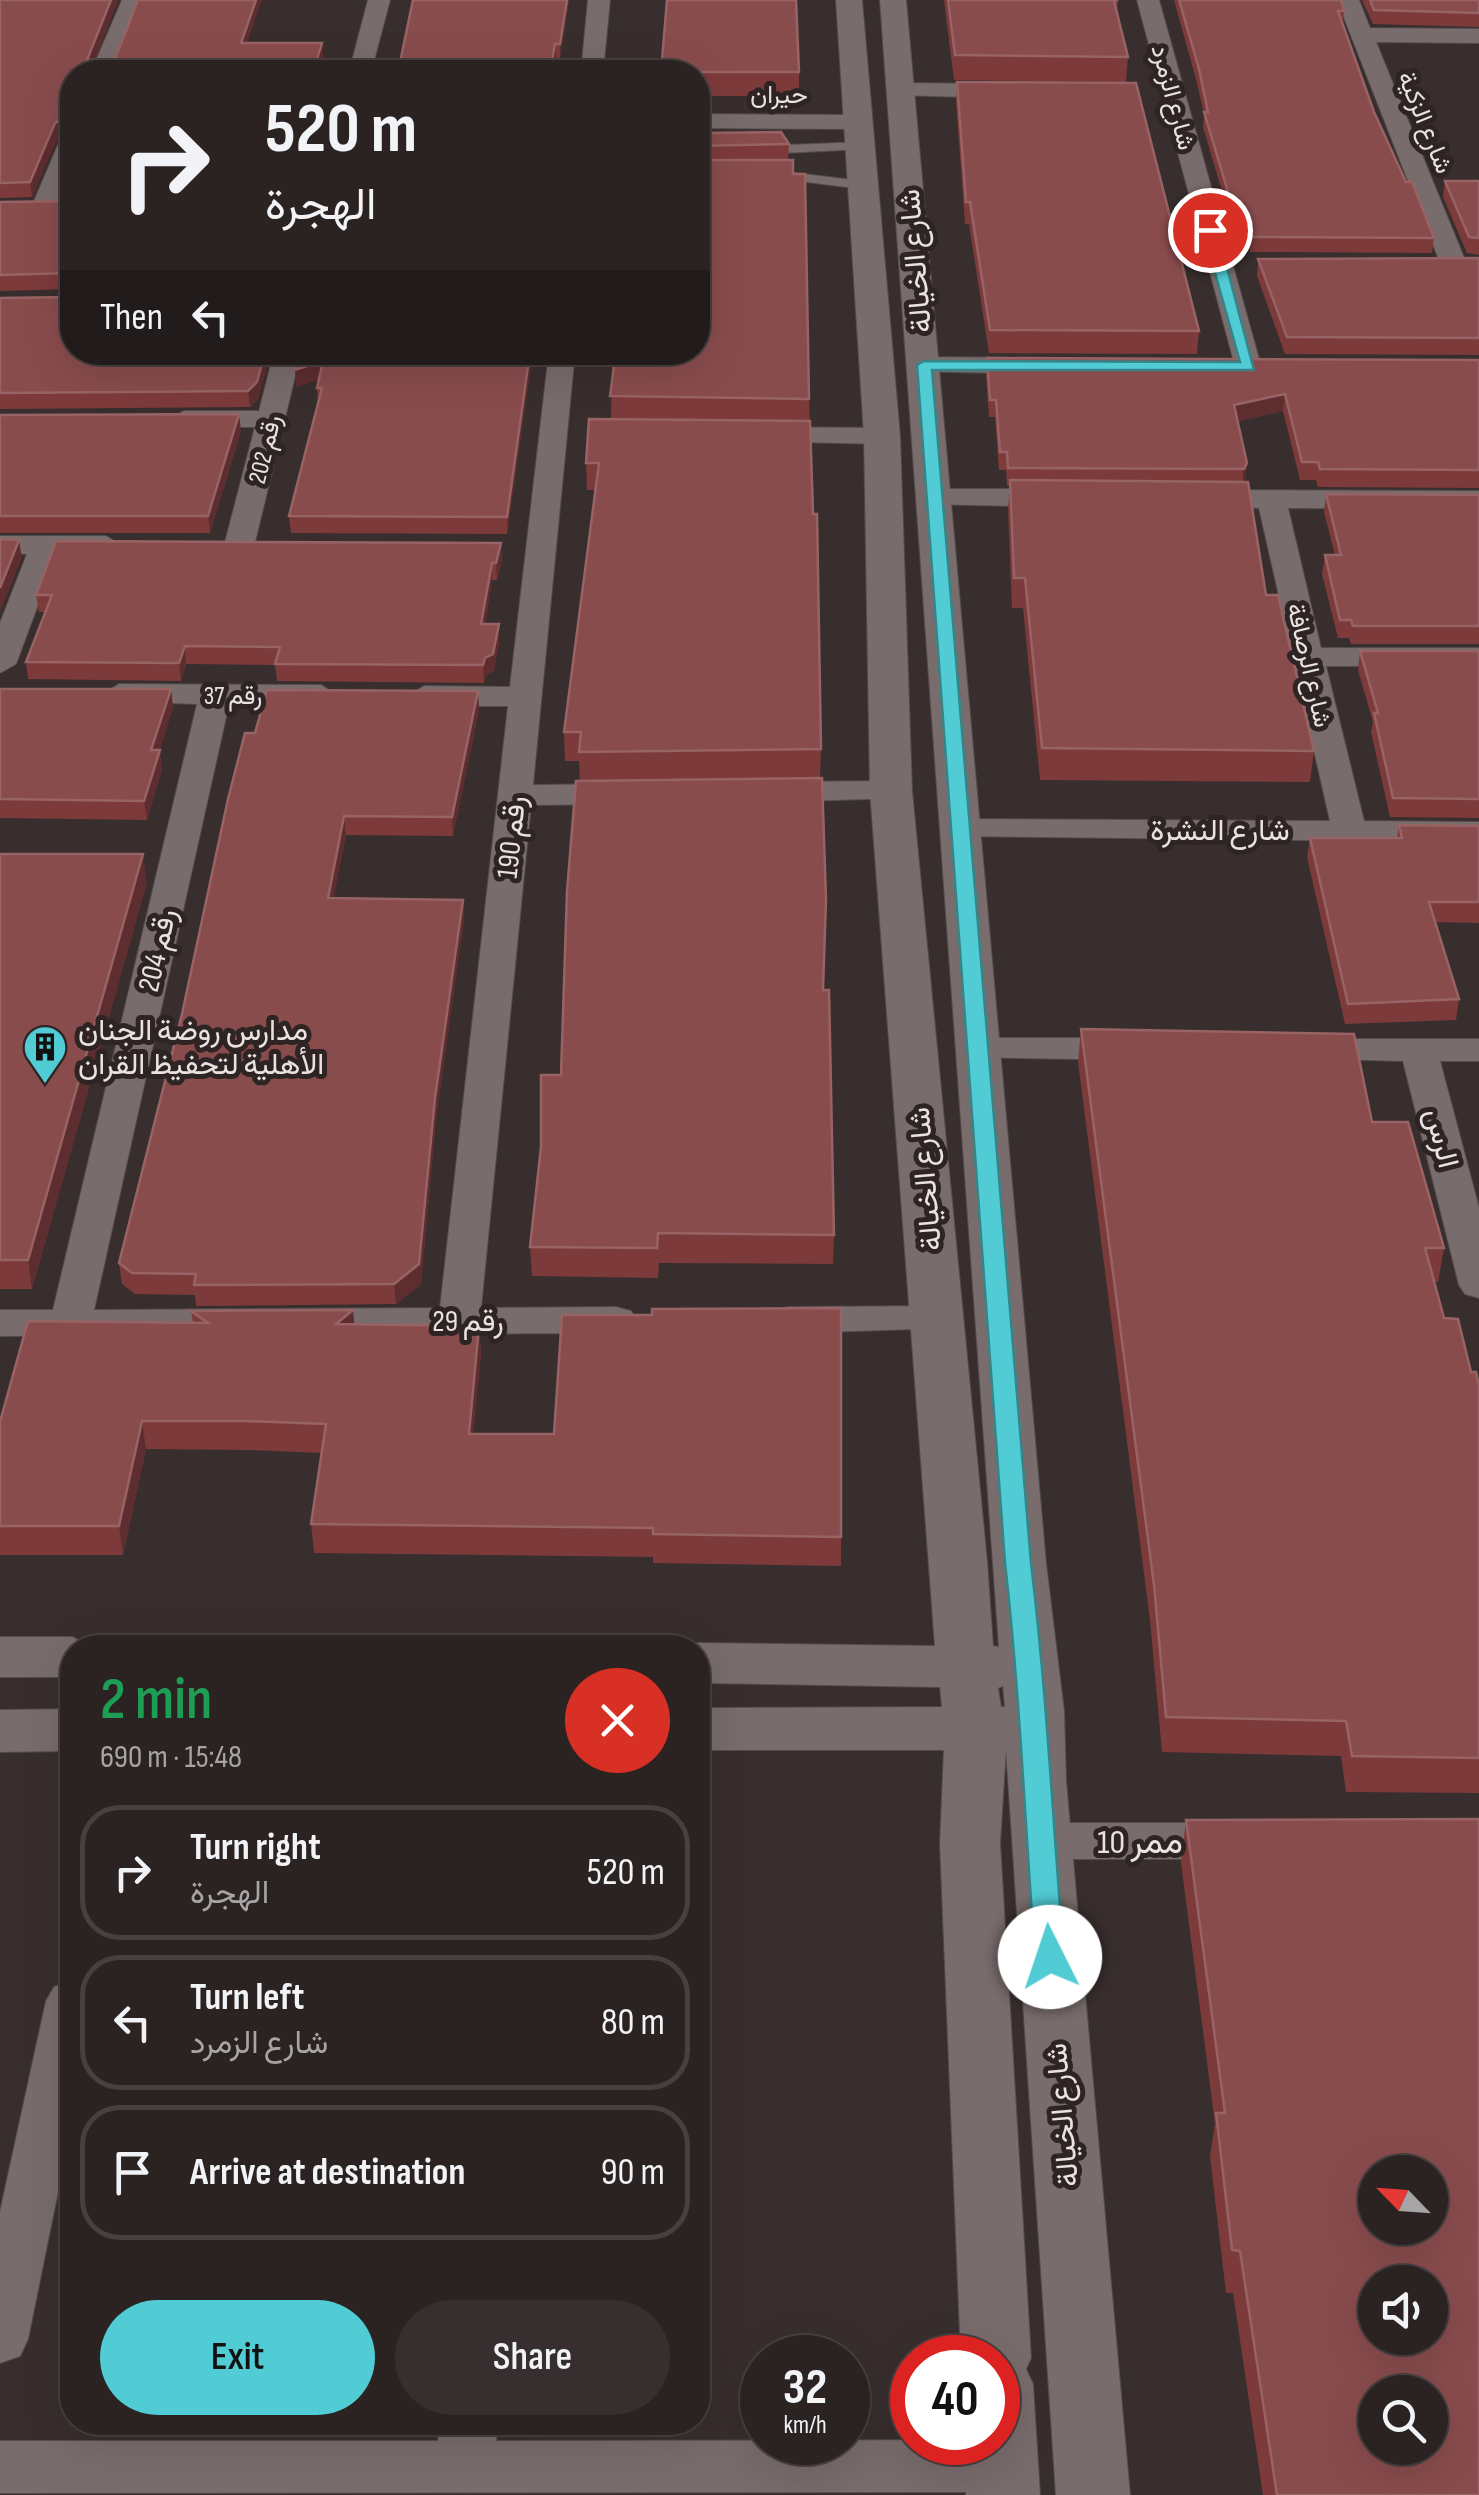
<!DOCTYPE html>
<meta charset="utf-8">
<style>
body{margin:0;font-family:"Sofia Sans Condensed",Vazirmatn,sans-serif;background:#372f2f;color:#f1f3f6;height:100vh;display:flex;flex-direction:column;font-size:38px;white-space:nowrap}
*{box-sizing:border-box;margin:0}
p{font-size:32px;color:#a6a4a5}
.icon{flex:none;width:55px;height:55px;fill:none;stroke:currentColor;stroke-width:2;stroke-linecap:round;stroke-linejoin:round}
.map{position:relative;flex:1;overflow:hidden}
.drawer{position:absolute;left:60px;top:1635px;width:650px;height:800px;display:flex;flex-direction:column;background:#2b2222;border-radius:40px;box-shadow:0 10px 40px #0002,0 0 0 2px #473f40}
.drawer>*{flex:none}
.banner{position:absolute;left:60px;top:60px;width:650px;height:305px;border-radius:40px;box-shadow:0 10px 40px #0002,0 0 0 2px #473f40;background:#2b2222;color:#f1f3f6;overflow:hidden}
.needle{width:65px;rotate:295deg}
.buttons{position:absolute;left:1358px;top:2155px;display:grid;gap:20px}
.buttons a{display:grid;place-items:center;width:90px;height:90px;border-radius:50%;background:#2b2222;box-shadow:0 10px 40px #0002,0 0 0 2px #473f40;font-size:50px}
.speed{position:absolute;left:740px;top:2335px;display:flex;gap:20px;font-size:50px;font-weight:700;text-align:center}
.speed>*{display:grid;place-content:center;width:130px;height:130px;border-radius:50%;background:#2b2222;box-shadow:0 10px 40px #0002,0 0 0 2px #473f40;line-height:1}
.speed small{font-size:25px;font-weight:400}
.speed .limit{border:15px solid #d22;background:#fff;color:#111}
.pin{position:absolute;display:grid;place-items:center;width:85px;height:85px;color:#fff;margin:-42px;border:5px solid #fff;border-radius:50%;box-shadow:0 2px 10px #0007}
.me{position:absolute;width:110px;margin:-55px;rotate:356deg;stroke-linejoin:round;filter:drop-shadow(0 0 8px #0008)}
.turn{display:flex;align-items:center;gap:35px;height:210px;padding:0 40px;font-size:45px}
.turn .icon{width:130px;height:130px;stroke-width:2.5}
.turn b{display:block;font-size:70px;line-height:85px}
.then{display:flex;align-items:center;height:95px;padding:0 40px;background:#0003;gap:20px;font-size:38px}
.round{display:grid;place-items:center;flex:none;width:105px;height:105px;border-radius:52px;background:#372f2f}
.head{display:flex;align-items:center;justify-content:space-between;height:170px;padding:0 40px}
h1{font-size:60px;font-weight:600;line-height:75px;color:#1e9e55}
.button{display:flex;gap:20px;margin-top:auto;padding:20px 40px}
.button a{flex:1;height:115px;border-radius:60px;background:#51ccd4;color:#111;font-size:40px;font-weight:600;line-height:115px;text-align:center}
.button a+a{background:#372f2f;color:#f1f3f6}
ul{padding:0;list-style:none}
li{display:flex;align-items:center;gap:30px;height:135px;margin:0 20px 15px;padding:0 20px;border:5px solid #473f40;border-radius:40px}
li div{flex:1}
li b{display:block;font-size:38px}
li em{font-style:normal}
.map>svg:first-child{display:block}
</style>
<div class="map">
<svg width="1479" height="2495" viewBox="0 0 1479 2495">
<rect width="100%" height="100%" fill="#392e2e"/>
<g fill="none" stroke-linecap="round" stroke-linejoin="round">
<g stroke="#544b4b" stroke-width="2">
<path id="service" d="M861,142l4,1v6l-102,5 -6,-4 6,-4z
M779,171l83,10 6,4 -6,4 -87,-11 -2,-3z"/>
</g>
<g stroke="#544b4b" stroke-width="2">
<path id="minor" d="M122,0h22l-31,72h-22z
M368,0h22l-19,72h-22z
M588,0h22l-7,72h-22z
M1137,0h22l102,366 -3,6 -10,2 -13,-8z
M1337,0h22l11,28 109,1v14l-103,-1 91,223 -4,5 -9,3 -13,-8z
M901,83l107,1 11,7 -11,7 -115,-3v-10z
M698,114l161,1 12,7 -12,7 -161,-1z
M72,133c1,22 -1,76 -29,82l-9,-2 -3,-5 29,-68z
M274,352h27l-47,194 -15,9 -15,-9 31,-119h-71l-14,-8 14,-8h75z
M549,352h26l-42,433 93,-1 12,3 5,7 -5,7 -12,3 -95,1 -50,503 135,-1 15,4 6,9 -6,9 -15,4 -616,3v-26h53l144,-606 -89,-3 -5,-7 16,-10 202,1 16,10 -16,10 -92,-1 -135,606 346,-2 68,-602h-84l-16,-10 16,-10 86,1z
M924,357l116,1 13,8 -13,8 -126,-3 -3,-6z
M757,427l125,1 14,8 -14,8 -135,-3 -4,-6 4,-6z
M933,489h131l14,9 -14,9 -141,-3 -4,-6 4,-6z
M1197,490l282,1v18l-191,-1 33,140h158v18h-153l38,155 115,1v20l-529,-6 -5,-7 5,-7 12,-3 368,2 -71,-313 -72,-3 -4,-6 4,-6z
M0,536h106l15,9 -15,9h-49l-41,110 -16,9v-50l27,-69h-27z
M891,781l12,3 5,7 -5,7 -134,4 -12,-3 -5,-7 5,-7 12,-3z
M977,1038h158l13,3 6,8 -6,8 -13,3 -171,-3 -6,-8 6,-8z
M1303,1039h176v22h-39l39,147v90l-14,-4 -6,-9 -56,-224 -113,-3 -6,-8 6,-8z
M937,1306l15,4 6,9 -6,9 -163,5 -15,-4 -6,-9 6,-9 15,-4z
M1040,1823h196l17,5 7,13 -7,13 -17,5h-196l-17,-5 -7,-13 7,-13z
M72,1981v142l-44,216 -8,17 -20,7v-151l46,-211 8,-14z
M440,2422h58l-2,19 506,-1 21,8 8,18 -8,18 -21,8 -1002,1v-52h438z"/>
</g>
<g stroke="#544b4b" stroke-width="2">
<path id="tertiary" d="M836,0h26l38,436 12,355 75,770 6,85 6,1 -119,-1647h26l140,1563 18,148 2,70 64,714h-74l-50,-746 -6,94 31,515 -5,11 7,15 7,111h-74l-1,-53h33v-84h-37l-21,-515 4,-93h-246v-42l244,-1 -2,-20 -242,-4v-35h-17l17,-5 237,3 -65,-855 -6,-355zM1003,1686l2,21h-4l-3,-19z
M0,1637h72l23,11h-23v29h-72z
M72,1709v42l-72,1v-42z"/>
</g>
<use href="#service" fill="#796c6c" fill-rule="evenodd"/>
<use href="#minor" fill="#796c6c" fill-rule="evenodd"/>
<use href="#tertiary" fill="#796c6c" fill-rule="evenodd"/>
</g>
<path fill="#7d3a3b" d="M0,0h118l-23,60 152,-17h75l1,14 -251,73 -15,9 -25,58 -32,1z
M569,0l-9,59h-4l-3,13h-155z
M944,0h174l-1,13 11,44 -2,25 -172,-2z
M1174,0h167l3,11 -1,13 31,88 32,70 28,56 -2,15 -182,-1 -1,-4h-10l-36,-121 1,-13 -7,-31z
M1362,0h117v27l-106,-3z
M698,72h101v24h-101z
M957,82l242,249 -2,23 -208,-1 -20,-129h-4l-9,-122z
M698,133l91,11 -1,16 5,14 16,225 12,350 -1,29 -240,3 -1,-20h-14l-1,-29 32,-242h-9l-1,-27 25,-44 1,-67h86z
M72,155v44l-9,-1 -1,-16z
M1445,181h34v74l-12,-2 -24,-56z
M72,201v91v-3l-72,2v-89z
M1479,258v97l-194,-1 -28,-78 1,-17z
M0,298l72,54h199l-13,47 -8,8 -250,2z
M299,352h234l-26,182 -216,-1 -2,-17 29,-112 -1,-16 2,-9 -23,8z
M987,358l492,2v128l-161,-1 -2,-7h-16l-17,-69 -45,10 6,61 22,113 48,156 -4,31 -270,-2 -17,-172h-11l-4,-99 2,-23h-3l-1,-16h-7l-4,-53h-6l-3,-42z
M0,415l241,16 -31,102h-210z
M1326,494l153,1v149h-128l-2,-6h-11l-16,-64 3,-19h10l-11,-43z
M501,543l1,17 -5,20h-5l-7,44 14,18 -5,29 -8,4 -2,8 -207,-2 -2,-16 -89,-1 -5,17 -153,-2 -2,-17 19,-50h-6l-3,-17z
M1360,651h119v167l-89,-1 -19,-85 2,-10 -15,-52z
M0,689h171l2,19 -14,42 3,19 -15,51 -147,-2z
M479,710l-26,126 -107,-1 -13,63 130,2 1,19 -28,199 -15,166 -25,20 -200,2 -1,-11 -60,-1 -13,-10 -3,-21 136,-530z
M1399,825l80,1v97l-44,-1 24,77 -3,21 -111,4 -38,-167 3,-19h87z
M0,854l147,28 -115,407h-32z
M823,990l11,245 -1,29 -174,-1 -1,15 -126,-2 -2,-29 11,-100 20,-72z
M1081,1029l291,93 72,126 -6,34h-4l10,36 35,68v407l-133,-1 -5,-36 -179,-4 -12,-132 -72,-558z
M191,1311l163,13 125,2 2,28 -8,80 368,103v29l-188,-3v-6l-339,-4 -3,-29 11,-71 -74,-3 -102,-1 -23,106h-123v-133l193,-99z
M1186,1820l293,675h-216l-30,-202h-7l-16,-137 5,-33 -34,-260z"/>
<path fill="#5d2d2f" d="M111,0h7l-28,72 -3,-12z
M256,0h6l-20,58 -1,-15z
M567,0h2l-9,59v-15z
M322,43l1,14 -5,15h-5z
M555,44l1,15 -3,13h-3z
M71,114l1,15 -15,10 -25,58 -2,-15 25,-59z
M265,352h6l-13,47 -8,8 -2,-16z
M530,352h3l-26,182v-17z
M323,361l2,17 -29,9 -1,-17z
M1285,394l-2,17 -50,11 1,-17z
M239,414l2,17 -31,102 -2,-17z
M1247,463l-2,18 -3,5 2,-17z
M19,540l3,18 -22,54v-24z
M501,543l1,17 -5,20 -1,-17z
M492,563v17l-10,61 -1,-17z
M499,624v18l-5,29 -8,4 -2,8 -1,-18 2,-7z
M185,646l1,18 -5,17 -2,-18z
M171,689l2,19 -19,61 -3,-19z
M478,691l1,19 -26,126 -1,-19z
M160,750l2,19 -15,51 -3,-19z
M344,816l2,19 -16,82 -2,-19z
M143,854l4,28 -115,407 -4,-29z
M463,900l1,19 -28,199 -15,166 -25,20 -2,-20 41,-186z
M353,1310l3,28 -20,-14z
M479,1326l2,28 -10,108 -2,-28z
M142,1421l4,28 -23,106 -4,-29z"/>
<path fill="#894c4d" stroke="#986364" stroke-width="2.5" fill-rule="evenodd" d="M0,0h111l-24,60 28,-1 23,-59h118l-15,43h81l-9,29h-241v62l-1,-20 -16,9 -25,59 -30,1z
M413,0h154l-7,44h-5l-5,28h-152z
M667,0h129l3,72h-138z
M948,0h170l-4,1 14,56 -173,-2z
M1179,0h162l3,11h-6l36,101 32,70h6l22,56 -182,-1 -1,-5h-11l-36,-120h4l-9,-43z
M1370,0h109v13l-105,-3z
M957,82l179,1 63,248 -209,-1 -20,-128h-4z
M781,132l8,12 -91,2v-13z
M72,155v29l-10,-2z
M698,160h95v14h12l4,225 -199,-3 6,-44h82z
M1445,181h34v57l-10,-1z
M72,201v85l-2,-13 -70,2v-73z
M1479,258v80l-192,-1 -29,-78z
M72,294v58h193l-8,30 -9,9 -248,2v-95l70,-1z
M299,352h231l-23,165 -218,-1 33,-128h-5l6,-27 -28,9z
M987,358l492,2v110l-159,-1 -2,-7h-16l-17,-68 -51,11 13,58 -3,6 -236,-1 -1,-16h-7l-4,-52h-6z
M239,414l-31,102h-208v-101z
M589,419l221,2 3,93h4l4,235 -242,3 2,-20h-17l35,-269h-13z
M1010,480l238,2 18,113h12l36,156 -272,-3 -17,-170h-11z
M1326,494l153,1v131h-126l-2,-6h-11l-15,-65h16z
M0,539l19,1 -19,48z
M56,541l445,2 -5,20h-4l-11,61h18l-6,30 -8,4 -2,7 -208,-1 5,-17 -95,-1 -6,17 -153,-1 26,-67h-16z
M1360,651h119v148l-86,-1 -19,-85h4z
M0,689h171l-20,61h9l-16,51 -144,-2z
M267,690l211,1 -26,126 -108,-1 -16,82 135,2 -28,198 -16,166 -25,20 -200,1 2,-11 -64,-1 -13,-10 63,-249 46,-215 17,-66h10z
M822,778l4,121 -3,91h6l5,245 -176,-2 -1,15 -127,-1 11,-100v-72h20l6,-184 9,-110z
M1399,825l80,1v76h-50l30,97 -111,5 -38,-166h92z
M0,854h143l-115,406h-28z
M1081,1029l273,5 18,88h36l36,126h-19l19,70 14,1 13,53h5l3,14v372l-127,-2 -6,-35 -180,-4 -12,-132z
M841,1308v229l-188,-3v-6l-342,-4 15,-100 -81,-3h-103l-23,105h-119v-104l28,-101 180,2 -17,-12 162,-1 -17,14 143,2 -10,108h85l8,-119h90v-6z
M1479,1819v676h-202l-37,-244 -8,-1 -16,-137h9l-39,-293zM1375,2172h55v56h-55zM1375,2282h55v56h-55zM1375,2392h55v56h-55z"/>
<path fill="#51ccd4" stroke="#35858a" stroke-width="2.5" d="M1210,226l7,4 37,140h-322l99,1193c16,131 22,262 33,394l-4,8h-21l-4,-8c-10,-132 -15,-263 -30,-394l-88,-1198 7,-4 316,1 -37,-132z"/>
<defs>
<g id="building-pin" transform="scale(2.25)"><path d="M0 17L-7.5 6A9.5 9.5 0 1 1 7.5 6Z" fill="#51ccd4" stroke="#2f2424"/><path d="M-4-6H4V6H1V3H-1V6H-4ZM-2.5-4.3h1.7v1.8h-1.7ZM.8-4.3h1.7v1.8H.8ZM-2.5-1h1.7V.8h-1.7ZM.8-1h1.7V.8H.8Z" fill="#111"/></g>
</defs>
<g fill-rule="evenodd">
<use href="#building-pin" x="45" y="1047"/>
</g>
<g text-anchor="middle" stroke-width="10" stroke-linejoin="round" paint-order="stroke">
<g font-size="25" fill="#e9e2e1" stroke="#2f2424">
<text x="779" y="103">حيران</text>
<text transform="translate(1174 97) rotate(75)" y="9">شارع الزمرد</text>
<text transform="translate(1426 122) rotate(68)" y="9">شارع الزكية</text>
<text transform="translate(264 449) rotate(-76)" y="9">رقم 202</text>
<text transform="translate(1310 665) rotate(77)" y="9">شارع الرصافة</text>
<text x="233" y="704">رقم 37</text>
</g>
<g font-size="30" fill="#e9e2e1" stroke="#2f2424">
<text transform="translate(915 261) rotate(-95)" y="10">شارع الخيالة</text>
<text x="1220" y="840">شارع النشرة</text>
<text transform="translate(511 837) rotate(-84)" y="10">رقم 190</text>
<text transform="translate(157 950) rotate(-77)" y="10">رقم 204</text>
<text transform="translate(1442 1138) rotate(76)" y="10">الرس</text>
<text transform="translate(925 1179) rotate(-95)" y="10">شارع الخيالة</text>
<text x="468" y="1331">رقم 29</text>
<text transform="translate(1062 2115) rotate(-95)" y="10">شارع الخيالة</text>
</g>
<g font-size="30" fill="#e9e2e1" stroke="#2f2424" text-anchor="start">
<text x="78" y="1040">مدارس روضة الجنان<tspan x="78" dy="34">الأهلية لتحفيظ القران</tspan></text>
</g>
<g font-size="35" fill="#e9e2e1" stroke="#2f2424">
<text x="1140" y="1853">ممر 10</text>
</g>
</g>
</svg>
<div class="buttons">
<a><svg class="needle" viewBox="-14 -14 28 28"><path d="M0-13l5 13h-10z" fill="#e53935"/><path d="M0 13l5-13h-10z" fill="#a6a4a5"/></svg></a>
<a><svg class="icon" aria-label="sound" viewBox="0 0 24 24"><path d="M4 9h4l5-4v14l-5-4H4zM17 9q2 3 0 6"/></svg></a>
<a><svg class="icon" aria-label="search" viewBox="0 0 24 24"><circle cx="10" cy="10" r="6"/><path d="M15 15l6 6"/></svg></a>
</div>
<div class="speed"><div>32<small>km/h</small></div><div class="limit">40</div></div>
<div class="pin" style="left:1210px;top:230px;background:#d93025"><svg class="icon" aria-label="arrive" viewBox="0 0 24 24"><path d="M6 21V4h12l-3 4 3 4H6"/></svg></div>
<svg class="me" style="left:1050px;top:1957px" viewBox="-20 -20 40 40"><circle r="19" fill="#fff"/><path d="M0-13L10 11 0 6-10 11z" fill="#51ccd4"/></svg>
<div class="banner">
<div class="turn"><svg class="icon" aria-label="right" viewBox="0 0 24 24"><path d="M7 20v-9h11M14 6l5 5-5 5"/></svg><div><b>520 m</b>الهجرة</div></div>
<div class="then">Then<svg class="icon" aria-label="left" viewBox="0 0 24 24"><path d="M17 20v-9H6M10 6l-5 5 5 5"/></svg></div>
</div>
<section class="drawer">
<div class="head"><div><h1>2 min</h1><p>690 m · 15:48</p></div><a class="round" style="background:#d93025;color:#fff"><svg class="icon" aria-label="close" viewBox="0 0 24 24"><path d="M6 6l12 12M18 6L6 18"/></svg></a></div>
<ul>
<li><svg class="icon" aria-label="right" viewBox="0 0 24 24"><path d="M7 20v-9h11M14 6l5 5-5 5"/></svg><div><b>Turn right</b><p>الهجرة</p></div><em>520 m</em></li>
<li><svg class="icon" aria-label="left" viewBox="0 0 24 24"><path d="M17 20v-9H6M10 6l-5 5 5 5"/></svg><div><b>Turn left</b><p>شارع الزمرد</p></div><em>80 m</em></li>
<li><svg class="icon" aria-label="arrive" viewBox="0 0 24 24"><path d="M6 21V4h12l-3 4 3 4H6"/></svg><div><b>Arrive at destination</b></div><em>90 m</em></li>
</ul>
<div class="button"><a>Exit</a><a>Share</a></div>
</section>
</div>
